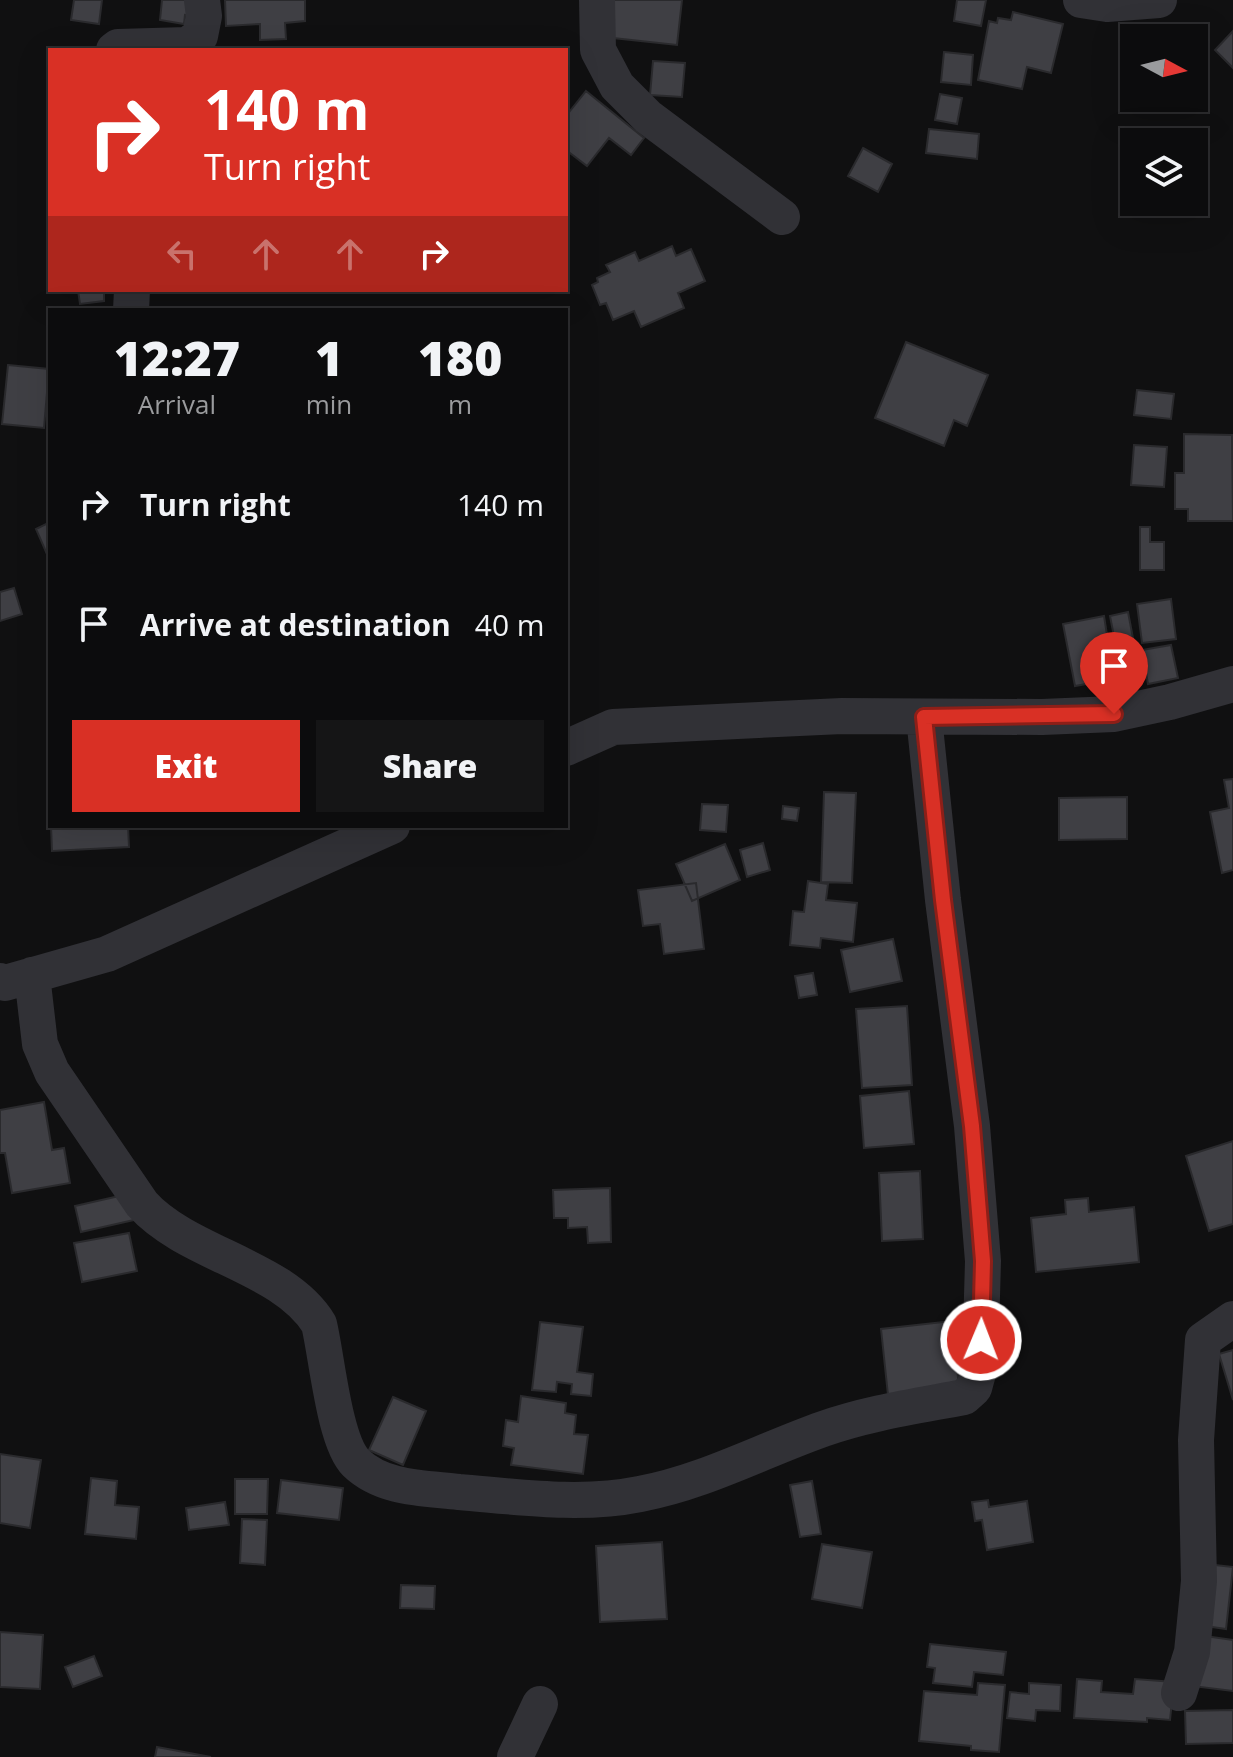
<!DOCTYPE html>
<style>
body{margin:0;font-family:"Open Sans",sans-serif;background:#151516;color:#f1f3f6;height:100vh;display:flex;flex-direction:column;font-size:30px;white-space:nowrap}
*{box-sizing:border-box;margin:0}
p{font-size:26px;color:#9a9b9d}
.icon{flex:none;width:44px;height:44px;fill:none;stroke:currentColor;stroke-width:2;stroke-linecap:round;stroke-linejoin:round}
.map{position:relative;flex:1;overflow:hidden}
.side{position:absolute;left:48px;top:308px;width:520px;height:520px;display:flex;flex-direction:column;background:#0c0c0d;border-radius:0px;box-shadow:0 8px 32px #0002,0 0 0 2px #2c2c2e}
.side>*{flex:none}
.guide{position:absolute;left:48px;top:48px;width:520px;height:244px;border-radius:0px;box-shadow:0 8px 32px #0002,0 0 0 2px #2c2c2e;background:#d93025;color:#fff;overflow:hidden}
.needle{width:52px;rotate:97deg}
.tools{position:absolute;left:1120px;top:24px;display:grid;gap:16px}
.tools a{display:grid;place-items:center;width:88px;height:88px;border-radius:0px;background:#0c0c0d;box-shadow:0 8px 32px #0002,0 0 0 2px #2c2c2e;font-size:40px}
.pin{position:absolute;display:grid;place-items:center;width:68px;height:68px;color:#fff;margin:-82px -34px;border-radius:50% 50% 50% 0;rotate:-45deg;box-shadow:0 0 8px #0007}
.pin .icon{rotate:45deg}
.me{position:absolute;width:88px;margin:-44px;rotate:1deg;stroke-linejoin:round;filter:drop-shadow(0 0 6px #0008)}
.turn{display:flex;align-items:center;gap:28px;height:168px;padding:0 24px;font-size:36px}
.turn .icon{width:104px;height:104px;stroke-width:2.5}
.turn b{display:block;font-size:56px;line-height:68px}
.lanes{display:flex;align-items:center;height:76px;padding:0 24px;background:#0003;justify-content:center;gap:40px;direction:ltr}
.lanes .off{opacity:.35}
.eta{display:flex;justify-content:space-evenly;align-items:center;height:136px;text-align:center}
.eta b{font-size:48px;font-weight:800;line-height:56px}
.action{display:flex;gap:16px;margin-top:auto;padding:16px 24px}
.action a{flex:1;height:92px;border-radius:0px;background:#d93025;color:#fff;font-size:32px;font-weight:800;line-height:92px;text-align:center}
.action a+a{background:#151516;color:#f1f3f6}
ul{padding:0;list-style:none}
li{display:flex;align-items:center;gap:24px;height:120px;padding:0 24px}
li div{flex:1}
li b{display:block;font-size:30px}
li em{font-style:normal}
.map>svg:first-child{display:block}
</style>
<div class="map">
<svg width="1233" height="1757" viewBox="0 0 1233 1757">
<rect width="100%" height="100%" fill="#101011"/>
<path fill="#3f3f44" stroke="#2a2a2d" stroke-width="2" d="M74,0h28l-3,24 -28,-4z
M162,0h32l-2,16 -7,-1 -1,9 -24,-4z
M225,0h80v21l-20,2 1,16 -26,1v-16l-34,2z
M608,0h74l-5,45 -73,-8z
M957,0h29l-5,26 -27,-5z
M1013,12l50,12 -12,49 -24,-6 -5,22 -44,-9 11,-59 8,2 1,-5 13,2z
M1233,31v37l-18,-18z
M944,52l29,3 -2,30 -30,-3z
M653,61l32,2 -3,34 -32,-2z
M586,91l58,47 -13,17 -22,-17 -22,28 -21,-16v-34z
M940,94l22,4 -5,26 -22,-4z
M929,129l50,5 -2,25 -51,-6z
M863,148l29,16 -14,28 -30,-16z
M672,246l4,10 15,-7 14,32 -27,12 6,15 -43,19 -7,-16 -21,9 -7,-17 -6,2 -8,-20 6,-3 -1,-4 13,-6 -4,-7 29,-13 4,9z
M78,290h26v11l-24,3z
M906,342l82,33 -21,51 -13,-6 -10,26 -69,-28z
M8,365l41,4 -5,59 -42,-4z
M1137,390l37,4 -3,25 -37,-4z
M1184,434l48,1 1,86h-45v-12h-13v-36h9z
M1134,445l33,2 -3,40 -33,-2z
M50,522v39l-14,-32z
M1140,527h10v15h14v28h-24z
M14,588l8,26 -22,7v-29z
M1171,599l5,40 -34,4 -5,-39z
M1128,612l12,63 -18,3 -12,-62z
M1104,616l10,63 -39,7 -12,-62z
M1171,645l7,33 -30,6 -6,-34z
M1233,779v91l-11,3 -12,-61 19,-4 -5,-28z
M824,792l32,1 -4,90 -31,-1z
M1127,797v42l-68,1v-42z
M702,804l26,1 -2,27 -26,-2z
M783,806l16,2 -2,13 -15,-2z
M51,826h77l1,21 -77,4z
M763,843l7,27 -23,7 -7,-27z
M725,844l15,36 -48,21 -16,-37z
M808,881l20,3 -2,16 31,3 -4,39 -32,-4 -1,10 -30,-3 3,-34 11,1z
M696,883l8,66 -40,5 -4,-30 -17,2 -5,-36z
M893,939l9,42 -52,11 -9,-42z
M813,973l4,22 -18,3 -4,-22z
M907,1006l5,79 -50,3 -6,-79z
M909,1091l5,53 -50,4 -4,-52z
M44,1102l8,48 12,-2 6,35 -58,10 -7,-40h-5v-43z
M1233,1141v83l-24,7 -23,-75z
M920,1171l3,68 -41,2 -3,-68z
M610,1188l1,54 -23,1 -1,-16 -19,1v-10h-14l-1,-28z
M128,1194l6,26 -53,12 -6,-26z
M1088,1198l1,14 45,-5 5,55 -103,10 -5,-54 35,-4 -1,-14z
M129,1233l8,38 -55,11 -8,-39z
M952,1321l9,85 -71,8 -9,-85z
M540,1322l43,5 -6,45 16,2 -2,22 -20,-2 1,-10 -15,-2 -1,10 -24,-2z
M1233,1350v50l-14,-46z
M521,1396l45,7 -1,10 11,2 -2,19 14,1 -5,39 -72,-9 3,-17 -11,-2 3,-26 12,2z
M393,1397l33,14 -23,54 -34,-15z
M0,1454l41,6 -11,68 -30,-5z
M91,1478l26,3 -2,24 24,2 -3,32 -51,-5z
M235,1479h33l-1,35h-32z
M281,1480l62,8 -4,32 -62,-7z
M812,1481l9,53 -21,3 -10,-52z
M988,1500l1,7 38,-6 6,41 -46,8 -5,-30 -7,1 -3,-19z
M225,1502l4,23 -40,5 -3,-22z
M242,1519l25,1 -2,45 -25,-2z
M662,1542l5,77 -67,3 -4,-76z
M822,1544l50,8 -10,56 -50,-9z
M1206,1564l27,3 -7,62 -28,-4z
M401,1585l34,1 -1,23 -34,-1z
M0,1632l43,3 -3,54 -40,-2z
M1198,1635l35,5v51l-41,-5z
M930,1644l76,8 -3,23 -29,-3 -2,15 -39,-4 2,-15 -8,-1z
M94,1656l8,20 -29,11 -8,-20z
M1077,1679l25,2 -1,11 32,2 2,-15 39,3 -4,38 -23,-2v4l-73,-4z
M978,1683l27,2 -6,67 -28,-2v-4l-52,-5 5,-50 53,4z
M1029,1683l32,2 -1,26 -24,-1 -1,11 -28,-3 3,-26 19,2z
M1233,1710v33l-47,1 -1,-33z
M157,1747l54,10h-56z"/>
<g fill="none" stroke-linecap="round" stroke-linejoin="round">
<path stroke="#313136" stroke-width="36" d="M597,0l1,50 19,36 31,31 134,100
M1081,0l26,4 52,-4
M114,50l4,-3 69,-2 13,-9 4,-20 -2,-16
M131,310l1,-20
M566,748l47,-21 229,-11 200,1 72,-3 56,-12 63,-18
M32,975l8,69 12,28 90,132c46,51 142,62 177,120 8,33 15,117 37,139 27,26 68,25 103,29 60,5 122,14 181,2 64,-12 121,-43 183,-65 45,-16 94,-23 141,-32l10,-9 6,-22 3,-105 -11,-135 -29,-226 -19,-183
M0,981l5,2 102,-29 285,-128
M1179,1693l13,-41 7,-71 -3,-141 7,-100 30,-21
M515,1757l25,-53"/>
</g>
<g fill="none" stroke-linecap="round" stroke-linejoin="round">
<g stroke="#8d1f18" stroke-width="20">
<path id="route" d="M981,1340l2,-79 -11,-135 -29,-226 -19,-183 190,-3"/>
</g>
<use href="#route" stroke="#d93025" stroke-width="14"/>
</g>
</svg>
<div class="tools">
<a><svg class="needle" viewBox="-14 -14 28 28"><path d="M0-13l5 13h-10z" fill="#e53935"/><path d="M0 13l5-13h-10z" fill="#9a9b9d"/></svg></a>
<a><svg class="icon" aria-label="layers" viewBox="0 0 24 24"><path d="M12 4l9 5-9 5-9-5zM3 14l9 5 9-5"/></svg></a>
</div>
<div class="pin" style="left:1114px;top:714px;background:#d93025"><svg class="icon" aria-label="arrive" viewBox="0 0 24 24"><path d="M6 21V4h12l-3 4 3 4H6"/></svg></div>
<svg class="me" style="left:981px;top:1340px" viewBox="-20 -20 40 40"><circle r="17" fill="#d93025" stroke="#fff" stroke-width="3"/><path d="M0-11L8 9 0 5-8 9z" fill="#fff"/></svg>
<div class="guide">
<div class="turn"><svg class="icon" aria-label="right" viewBox="0 0 24 24"><path d="M7 20v-9h11M14 6l5 5-5 5"/></svg><div><b>140 m</b>Turn right</div></div>
<div class="lanes"><svg class="icon off" aria-label="left" viewBox="0 0 24 24"><path d="M17 20v-9H6M10 6l-5 5 5 5"/></svg><svg class="icon off" aria-label="ahead" viewBox="0 0 24 24"><path d="M12 20V5M6 11l6-6 6 6"/></svg><svg class="icon off" aria-label="ahead" viewBox="0 0 24 24"><path d="M12 20V5M6 11l6-6 6 6"/></svg><svg class="icon" aria-label="right" viewBox="0 0 24 24"><path d="M7 20v-9h11M14 6l5 5-5 5"/></svg></div>
</div>
<section class="side">
<div class="eta">
<div><b>12:27</b><p>Arrival</p></div>
<div><b>1</b><p>min</p></div>
<div><b>180</b><p>m</p></div>
</div>
<ul>
<li><svg class="icon" aria-label="right" viewBox="0 0 24 24"><path d="M7 20v-9h11M14 6l5 5-5 5"/></svg><div><b>Turn right</b></div><em>140 m</em></li>
<li><svg class="icon" aria-label="arrive" viewBox="0 0 24 24"><path d="M6 21V4h12l-3 4 3 4H6"/></svg><div><b>Arrive at destination</b></div><em>40 m</em></li>
</ul>
<div class="action"><a>Exit</a><a>Share</a></div>
</section>
</div>
